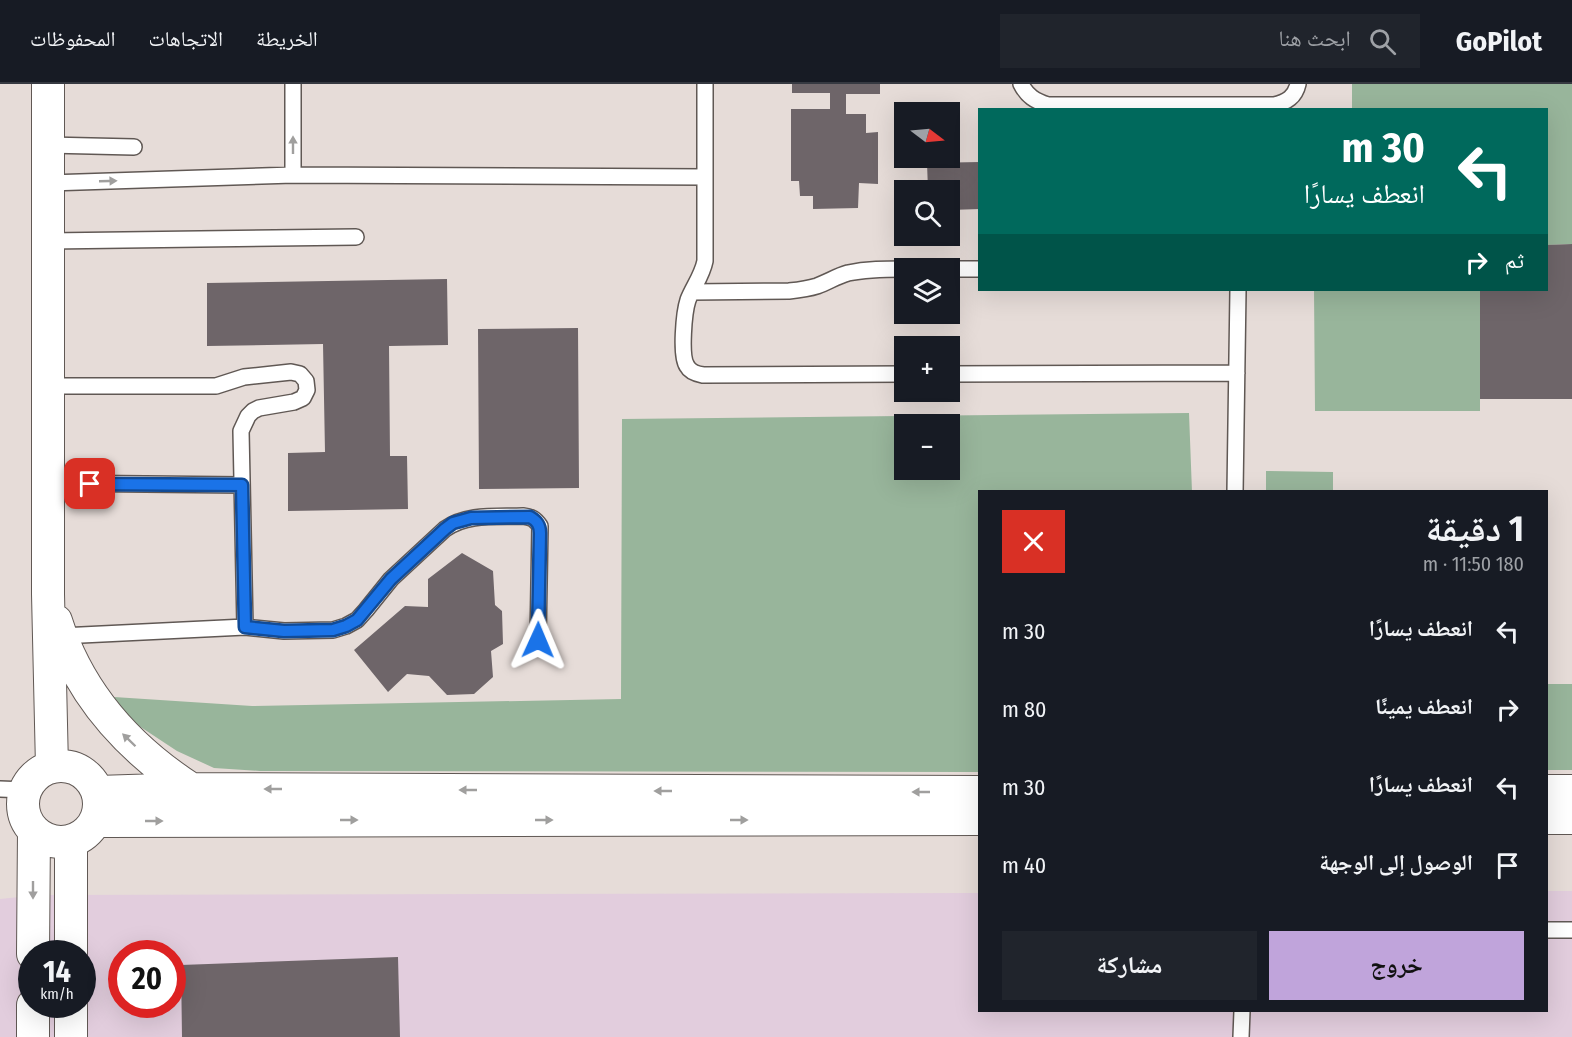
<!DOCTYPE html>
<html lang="ar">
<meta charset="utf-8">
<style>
body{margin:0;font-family:"Fira Sans Condensed","Noto Naskh Arabic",sans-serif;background:#20242c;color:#f1f3f6;direction:rtl;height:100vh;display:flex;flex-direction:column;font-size:22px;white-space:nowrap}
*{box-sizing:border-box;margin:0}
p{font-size:20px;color:#9ea1a6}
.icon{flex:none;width:33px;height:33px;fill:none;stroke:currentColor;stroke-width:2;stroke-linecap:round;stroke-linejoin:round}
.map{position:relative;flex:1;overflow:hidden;direction:ltr}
.drawer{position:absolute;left:978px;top:406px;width:570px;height:522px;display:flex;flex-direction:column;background:#171b24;border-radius:0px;box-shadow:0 6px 24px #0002;direction:rtl}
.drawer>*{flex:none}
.banner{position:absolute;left:978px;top:24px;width:570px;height:183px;border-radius:0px;box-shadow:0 6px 24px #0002;direction:rtl;background:#00695c;color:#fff;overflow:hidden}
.needle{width:39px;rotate:106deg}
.buttons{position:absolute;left:894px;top:18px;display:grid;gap:12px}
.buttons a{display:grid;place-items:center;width:66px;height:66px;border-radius:0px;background:#171b24;box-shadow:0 6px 24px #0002;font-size:30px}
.speed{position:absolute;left:18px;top:856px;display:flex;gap:12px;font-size:30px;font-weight:700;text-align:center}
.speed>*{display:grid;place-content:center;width:78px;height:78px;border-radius:50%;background:#171b24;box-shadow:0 6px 24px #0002;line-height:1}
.speed small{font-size:15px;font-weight:400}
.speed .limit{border:9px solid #d22;background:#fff;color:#111}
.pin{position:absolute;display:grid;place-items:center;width:51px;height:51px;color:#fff;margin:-26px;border-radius:12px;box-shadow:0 3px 9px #0006}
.me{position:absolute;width:66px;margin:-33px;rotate:1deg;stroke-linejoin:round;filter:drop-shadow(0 0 4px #0008)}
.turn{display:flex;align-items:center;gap:21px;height:126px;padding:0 24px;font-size:27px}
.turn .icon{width:78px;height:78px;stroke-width:2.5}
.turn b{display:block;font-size:42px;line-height:51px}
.then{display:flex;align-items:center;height:57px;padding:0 24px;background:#0003;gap:12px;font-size:22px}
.round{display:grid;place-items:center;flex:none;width:63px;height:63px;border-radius:0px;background:#20242c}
.summary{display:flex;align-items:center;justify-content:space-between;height:102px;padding:0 24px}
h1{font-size:36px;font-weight:700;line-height:45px}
.action{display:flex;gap:12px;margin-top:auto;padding:12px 24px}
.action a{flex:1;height:69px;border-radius:0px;background:#c0a4db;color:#111;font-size:24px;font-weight:700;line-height:69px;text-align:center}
.action a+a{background:#20242c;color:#f1f3f6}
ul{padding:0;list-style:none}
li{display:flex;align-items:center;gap:18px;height:78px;padding:0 24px}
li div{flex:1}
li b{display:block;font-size:22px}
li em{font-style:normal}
header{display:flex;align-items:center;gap:36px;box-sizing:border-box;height:84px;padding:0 30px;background:#171b24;border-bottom:2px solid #363941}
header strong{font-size:28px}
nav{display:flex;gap:33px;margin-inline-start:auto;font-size:21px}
.search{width:420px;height:54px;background:#20242c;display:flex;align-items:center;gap:15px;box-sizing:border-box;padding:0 21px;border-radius:0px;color:#9ea1a6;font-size:22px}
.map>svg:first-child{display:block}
</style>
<header>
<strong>GoPilot</strong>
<div class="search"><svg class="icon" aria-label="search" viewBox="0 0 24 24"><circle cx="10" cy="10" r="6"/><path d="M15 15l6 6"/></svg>ابحث هنا</div>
<nav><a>الخريطة</a><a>الاتجاهات</a><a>المحفوظات</a></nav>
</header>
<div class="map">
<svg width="1572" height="953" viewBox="0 0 1572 953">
<rect width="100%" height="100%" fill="#e6dcd8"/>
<path fill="#e2cddd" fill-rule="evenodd" d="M1547,807h25v146h-1572v-138l39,-4 940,-2 1,118h566zM32,870h50v51h-50zM122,870h50v51h-50z"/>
<path fill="#98b59b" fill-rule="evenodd" d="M1352,0h220v160l-25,1 -1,-135 -194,-1z
M1314,206h166v121h-165z
M1189,329l3,79h-212l-1,280 -719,-1 -46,-3 -37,-17 -47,-31 -16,-23 138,9 369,-7 1,-280zM904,340h46v46h-46z
M1266,387l67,1v20h-67z
M1547,600h25v86h-25z"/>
<path fill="#6e6569" d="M792,0h88v10h-34v20h20v19l12,-1v52l-19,-1 -1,25 -45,1v-13h-13l-1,-15h-8v-72h39v-16h-38z
M980,78v47l-30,1v-20h-22l-1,-27z
M1572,160v155h-92v-109h66v-45z
M447,195l1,66 -59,1 1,110h17l1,53 -120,2v-58l37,-1 -2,-108 -116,2v-63z
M578,244l1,160 -100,1 -1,-160z
M462,469l31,18 2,34 7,6 1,33 -12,7 2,26 -19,17 -27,1 -18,-19 -22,-2 -19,18 -34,-42 51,-44 23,1v-28z
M398,873l2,80h-218l-1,-72z"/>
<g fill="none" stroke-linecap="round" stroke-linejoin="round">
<g stroke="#605854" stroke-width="18">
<path id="service" d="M705,0v177c-3,15 -12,26 -17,39 -4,12 -8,56 -1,66 3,6 10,8 16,9l201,-1
M1021,0c6,12 14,17 27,21h226c13,-3 21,-8 24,-21
M48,61l86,2
M293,91l412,2
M49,99l244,-8v-91
M49,157l307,-4
M950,185h30
M692,208l97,-1c10,-1 19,-2 28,-5 11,-4 20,-10 31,-13 19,-4 37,-4 56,-4
M950,290l287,-1
M49,302h167l28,-9 47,-5 9,2 6,7 1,9 -4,8 -9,4 -35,6 -6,3 -5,5 -7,15 4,196
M48,399l194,2
M1235,408l3,-202
M61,552l184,-9 39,4 49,-1 13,-4 11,-6 9,-10 25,-31 54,-50c22,-16 52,-12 78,-13 9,1 12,3 17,10l-2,114
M0,705l25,1
M1546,846h26
M1241,953l1,-26"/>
</g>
<g stroke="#605854" stroke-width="34">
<path id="minor" d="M48,0v510l4,173
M56,537c23,73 72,127 135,168
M23 720a38 38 0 1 1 76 0a38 38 0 1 1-76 0Z
M1546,707h26
M98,708l93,-3 789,3
M1546,734h26
M96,737l884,-2
M71,758v112
M33,870l1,-123
M71,921v32
M33,953v-32"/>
</g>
<use href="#service" stroke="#fff" stroke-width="15"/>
<use href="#minor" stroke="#fff" stroke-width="32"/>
</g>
<defs><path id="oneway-solid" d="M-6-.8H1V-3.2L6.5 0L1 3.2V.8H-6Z" transform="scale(1.5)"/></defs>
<g fill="#a09f9e">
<use href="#oneway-solid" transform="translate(293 61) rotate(-90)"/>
<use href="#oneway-solid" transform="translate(108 97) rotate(-2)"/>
<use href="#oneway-solid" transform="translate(129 656) rotate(-136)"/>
<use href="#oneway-solid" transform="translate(273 705) rotate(-180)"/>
<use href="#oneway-solid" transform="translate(468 706) rotate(-180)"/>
<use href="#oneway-solid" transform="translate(663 707) rotate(-180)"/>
<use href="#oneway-solid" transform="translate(921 708) rotate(-180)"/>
<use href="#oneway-solid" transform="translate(349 736)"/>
<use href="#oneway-solid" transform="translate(544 736)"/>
<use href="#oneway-solid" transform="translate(739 736)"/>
<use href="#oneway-solid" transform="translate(154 737)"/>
<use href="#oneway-solid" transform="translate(33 806) rotate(90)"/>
</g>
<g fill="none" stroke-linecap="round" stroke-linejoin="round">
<g stroke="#114b97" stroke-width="15">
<path id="route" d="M90,400l152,1 3,142 39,4 49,-1 13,-4 11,-6 34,-41 54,-50 8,-6 18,-5 59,-1c7,4 10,8 10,16l-2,107"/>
</g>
<use href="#route" stroke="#1a73e8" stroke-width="10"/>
</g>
</svg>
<div class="buttons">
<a><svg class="needle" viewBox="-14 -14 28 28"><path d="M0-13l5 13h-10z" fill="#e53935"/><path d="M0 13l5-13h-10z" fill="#9ea1a6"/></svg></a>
<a><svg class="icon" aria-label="search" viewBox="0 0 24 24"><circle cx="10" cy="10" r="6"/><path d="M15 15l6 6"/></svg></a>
<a><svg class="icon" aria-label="layers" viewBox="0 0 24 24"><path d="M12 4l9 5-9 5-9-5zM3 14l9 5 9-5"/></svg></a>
<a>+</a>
<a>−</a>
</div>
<div class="speed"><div>14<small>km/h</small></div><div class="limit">20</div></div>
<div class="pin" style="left:90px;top:400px;background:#d93025"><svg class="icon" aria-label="arrive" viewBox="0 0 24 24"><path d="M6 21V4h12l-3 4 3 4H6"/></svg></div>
<svg class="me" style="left:538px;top:556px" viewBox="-20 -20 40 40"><path d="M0-17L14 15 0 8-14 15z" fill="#1a73e8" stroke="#fff" stroke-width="4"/></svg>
<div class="banner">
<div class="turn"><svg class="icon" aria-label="left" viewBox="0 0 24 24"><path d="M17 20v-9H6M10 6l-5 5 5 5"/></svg><div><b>30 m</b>انعطف يسارًا</div></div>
<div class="then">ثم<svg class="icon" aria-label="right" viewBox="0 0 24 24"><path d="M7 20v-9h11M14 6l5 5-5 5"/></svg></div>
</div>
<section class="drawer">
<div class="summary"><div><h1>1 دقيقة</h1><p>180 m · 11:50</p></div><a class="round" style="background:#d93025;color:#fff"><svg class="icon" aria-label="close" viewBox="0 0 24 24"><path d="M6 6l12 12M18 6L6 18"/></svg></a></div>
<ul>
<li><svg class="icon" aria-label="left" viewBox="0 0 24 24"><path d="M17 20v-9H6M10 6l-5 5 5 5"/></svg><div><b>انعطف يسارًا</b></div><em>30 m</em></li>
<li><svg class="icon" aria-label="right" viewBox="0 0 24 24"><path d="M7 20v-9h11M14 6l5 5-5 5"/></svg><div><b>انعطف يمينًا</b></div><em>80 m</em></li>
<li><svg class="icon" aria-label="left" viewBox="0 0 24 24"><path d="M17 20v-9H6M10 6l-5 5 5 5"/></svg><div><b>انعطف يسارًا</b></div><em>30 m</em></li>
<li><svg class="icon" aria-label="arrive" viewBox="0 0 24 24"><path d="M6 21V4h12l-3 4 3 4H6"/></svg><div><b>الوصول إلى الوجهة</b></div><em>40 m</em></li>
</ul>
<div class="action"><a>خروج</a><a>مشاركة</a></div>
</section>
</div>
